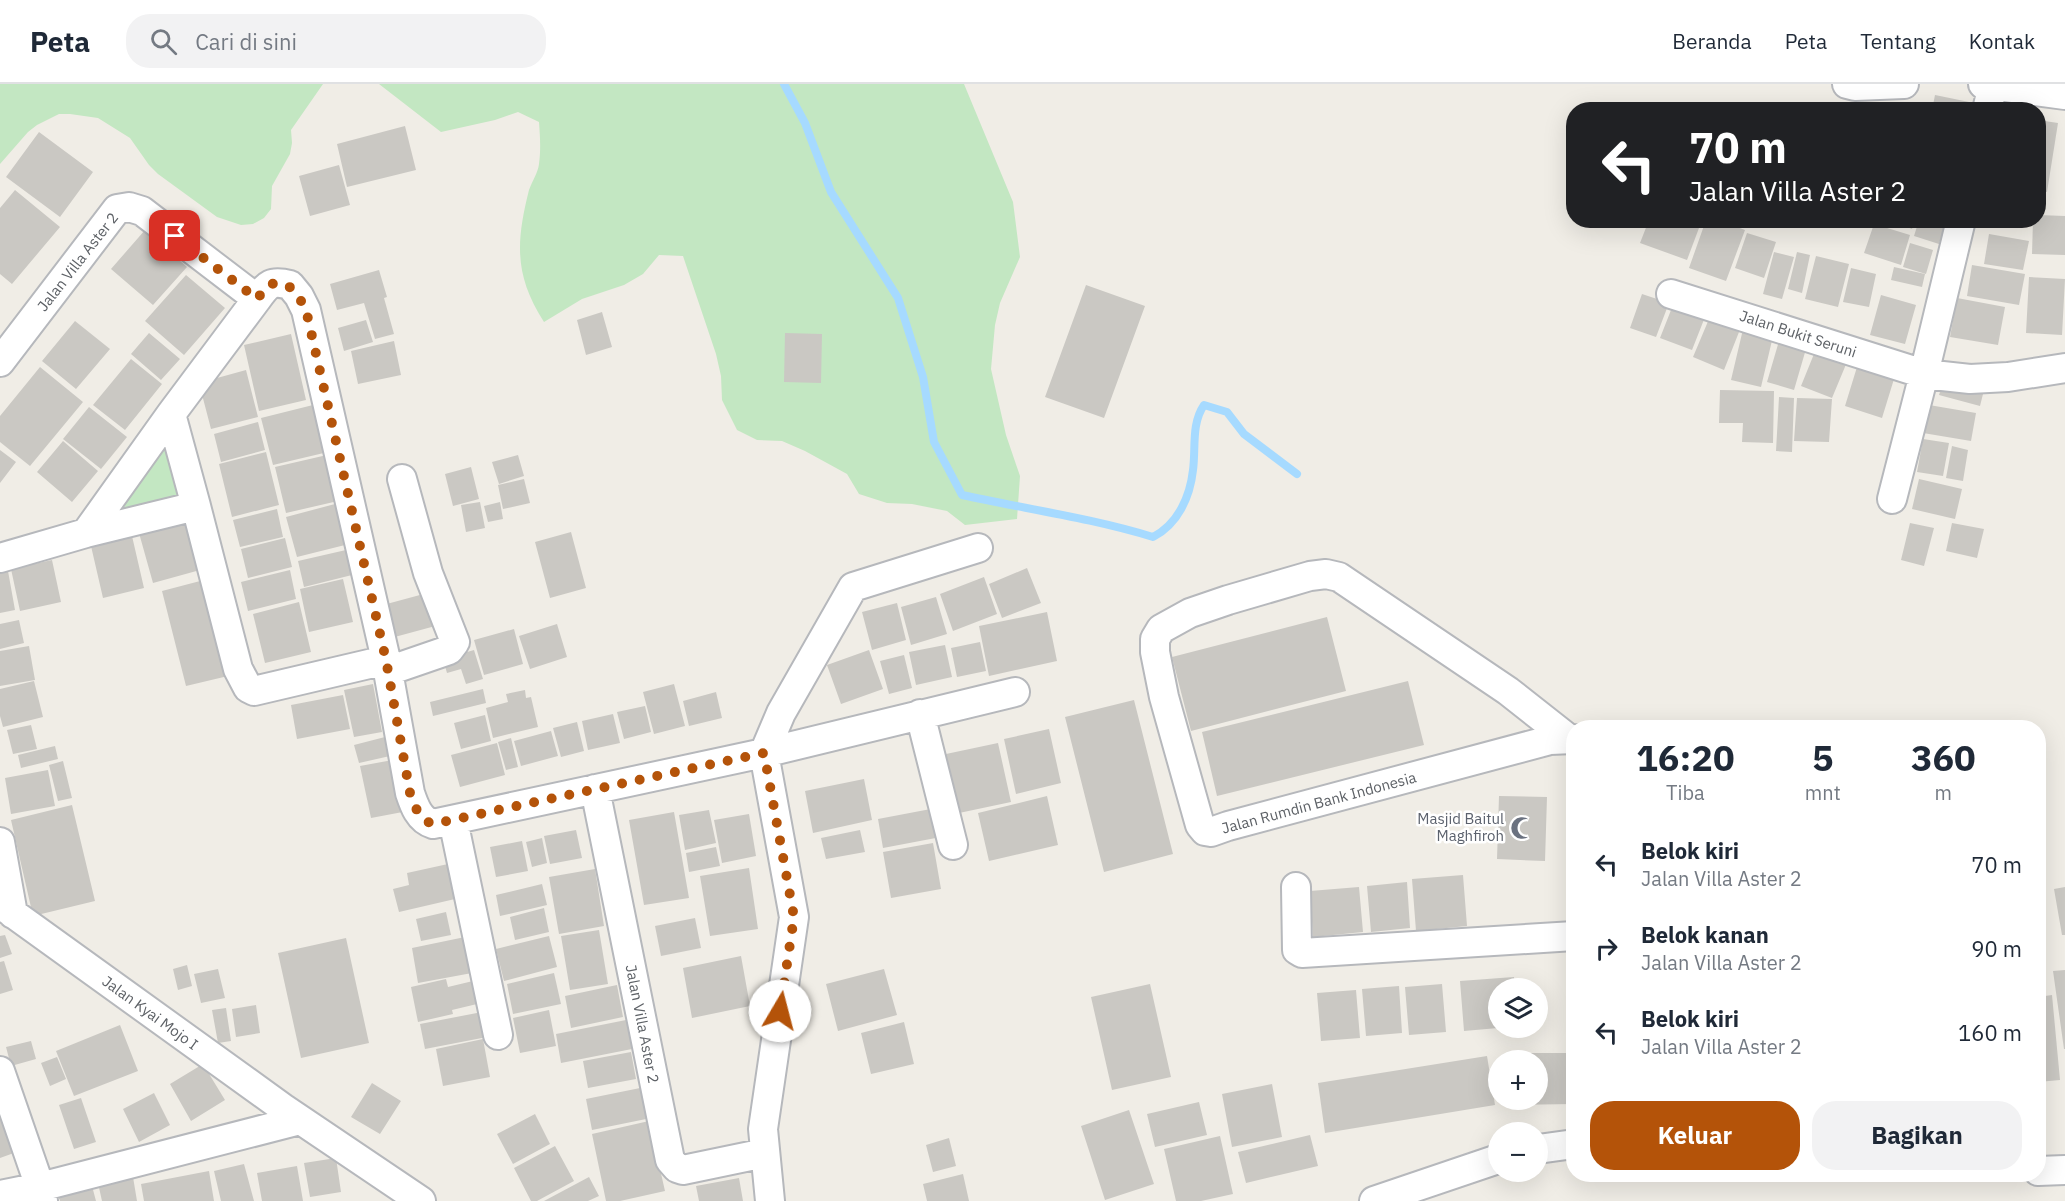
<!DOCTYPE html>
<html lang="id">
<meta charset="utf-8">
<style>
body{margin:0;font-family:"IBM Plex Sans",sans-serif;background:#f2f2f3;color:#1f2937;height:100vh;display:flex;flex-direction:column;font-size:22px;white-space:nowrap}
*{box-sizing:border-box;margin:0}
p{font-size:20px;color:#747a83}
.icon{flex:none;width:33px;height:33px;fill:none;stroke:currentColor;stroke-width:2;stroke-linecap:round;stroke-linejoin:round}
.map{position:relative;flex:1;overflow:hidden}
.side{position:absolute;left:1566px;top:636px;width:480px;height:462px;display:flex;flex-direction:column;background:#fff;border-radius:24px;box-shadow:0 6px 24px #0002}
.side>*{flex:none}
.guide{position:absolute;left:1566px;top:18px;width:480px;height:126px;border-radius:24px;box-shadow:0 6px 24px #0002;background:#202124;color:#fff;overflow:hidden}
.tools{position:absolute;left:1488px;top:894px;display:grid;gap:12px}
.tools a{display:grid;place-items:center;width:60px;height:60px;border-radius:50%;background:#fff;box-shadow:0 6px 24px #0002;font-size:30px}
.pin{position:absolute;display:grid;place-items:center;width:51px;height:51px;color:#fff;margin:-26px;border-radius:12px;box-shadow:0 3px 9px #0006}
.me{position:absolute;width:66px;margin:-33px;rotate:8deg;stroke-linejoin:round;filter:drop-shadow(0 0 4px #0008)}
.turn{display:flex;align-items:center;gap:21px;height:126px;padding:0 24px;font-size:27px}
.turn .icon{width:78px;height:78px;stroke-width:2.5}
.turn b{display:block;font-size:42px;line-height:51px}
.eta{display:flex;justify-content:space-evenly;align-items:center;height:102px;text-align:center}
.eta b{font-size:36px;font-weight:800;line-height:42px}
.action{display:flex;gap:12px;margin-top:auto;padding:12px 24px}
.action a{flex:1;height:69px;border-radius:24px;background:#b45309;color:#fff;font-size:24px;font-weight:800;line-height:69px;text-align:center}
.action a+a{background:#f2f2f3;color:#1f2937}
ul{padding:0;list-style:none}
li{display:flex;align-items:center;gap:18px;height:84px;padding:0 24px}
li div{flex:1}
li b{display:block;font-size:22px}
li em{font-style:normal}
header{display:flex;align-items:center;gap:36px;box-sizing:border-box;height:84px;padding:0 30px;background:#fff;border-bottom:2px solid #e0e1e3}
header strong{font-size:28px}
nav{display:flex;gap:33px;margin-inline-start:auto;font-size:21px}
.search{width:420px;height:54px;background:#f2f2f3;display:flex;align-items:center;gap:15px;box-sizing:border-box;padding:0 21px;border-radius:24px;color:#747a83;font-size:22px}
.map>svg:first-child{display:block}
</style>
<header>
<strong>Peta</strong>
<div class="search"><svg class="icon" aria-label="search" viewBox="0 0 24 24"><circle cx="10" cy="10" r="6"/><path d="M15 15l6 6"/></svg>Cari di sini</div>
<nav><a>Beranda</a><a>Peta</a><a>Tentang</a><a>Kontak</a></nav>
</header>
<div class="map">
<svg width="2065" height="1117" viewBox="0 0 2065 1117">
<rect width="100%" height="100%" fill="#f0ede6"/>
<path fill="#c3e7c2" d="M0,0h323l-32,46 1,13 -2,11 -18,32 -1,23 -7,9 -11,6 -12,1 -24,-8 -59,-43 -9,-9 -19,-27 -32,-20 -28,-4h-11l-22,11 -9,7 -28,32z
M379,0h585l49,118 7,55 -20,46 -5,22 -4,44 15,66 14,41 -3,43 -52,6 -18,-14 -35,-7 -25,-1 -28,-9 -12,-20 -42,-23 -23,-10 -25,-1 -20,-10 -15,-30 -1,-24 -5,-22 -33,-98 -24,-1 -16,19 -19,11 -42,14 -38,23c-30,-47 -28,-80 -15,-132 3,-9 9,-17 10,-26 2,-15 1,-28 0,-42l-21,-10 -23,8 -54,12z
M169,356l12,62 -65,12z"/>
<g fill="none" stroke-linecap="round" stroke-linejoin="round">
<path stroke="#a6daff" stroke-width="8" d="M784,0l21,39 26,69 67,106 25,79 11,65 28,53c64,14 129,23 191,42 25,-13 37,-40 40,-67 3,-22 -2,-46 11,-65l23,7 17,22 53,40"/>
</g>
<path fill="#cac8c3" d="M1935,11l39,8 -2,7h-40z
M2038,36l20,3 -11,69 -9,-2z
M405,42l11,44 -69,17 -10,-43z
M39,48l54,40 -33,45 -54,-40z
M339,81l11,40 -40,11 -11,-40z
M15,106l45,37 -48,57 -12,-10v-66z
M2038,131l27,1v39l-33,-1 1,-34h5z
M1649,136h53l-15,40 -47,-17z
M1706,136h12l27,10 -19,51 -37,-13z
M1890,136h25l-3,9z
M1919,136h27l-7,24 -25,-8z
M1874,140l36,11 -9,30 -37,-12z
M145,146l42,37 -34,38 -42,-36z
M1747,149l29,9 -12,36 -29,-10z
M1989,150l40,7 -6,29 -39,-6z
M1910,159l23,7 -7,24 -23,-7z
M1774,168l20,5 -12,42 -19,-5z
M1797,168l13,3 -8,38 -14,-4z
M1816,172l33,8 -11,43 -33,-8z
M1972,181l53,9 -6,31 -52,-9z
M1894,183l31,7 -3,13 -31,-7z
M1851,184l25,6 -7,33 -26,-5z
M379,186l8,27 -3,1 10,36 -19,5 -11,-36 -27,7 -7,-26z
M186,191l39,33 -41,47 -39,-34z
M2029,193l36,2 -3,56 -36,-2z
M1086,201l59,21 -41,112 -59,-21z
M1642,210l27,9 -13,34 -26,-9z
M1881,211l35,10 -11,39 -35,-9z
M1957,214l48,9 -7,38 -48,-8z
M1673,221l32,12 -13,33 -32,-12z
M602,228l10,35 -26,8 -9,-35z
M1709,235l30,13 -15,38 -31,-13z
M366,236l7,22 -29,9 -6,-23z
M75,237l35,28 -34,40 -34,-28z
M1744,241l30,7 -13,55 -30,-7z
M149,249l31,26 -19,21 -30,-26z
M785,249l37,1 -1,49 -37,-1z
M291,250l15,66 -47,11 -15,-66z
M394,257l7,34 -43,9 -7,-33z
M1779,257l27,8 -12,41 -27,-8z
M1816,265l31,13 -15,36 -31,-12z
M131,275l31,25 -37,46 -32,-25z
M40,283l43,35 -53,64 -30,-24v-26z
M1857,283l37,12 -12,39 -37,-12z
M246,286l12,47 -47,12 -12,-46z
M1944,295l40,11 -4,16 -41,-11z
M1720,306l54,1 -1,52 -31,-1 1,-19h-24z
M1779,313l15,1 -2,54 -16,-1z
M1797,314l35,1 -3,43 -35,-1z
M317,320l11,48 -55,13 -12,-47z
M1929,321l47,8 -5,28 -48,-8z
M89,323l38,30 -26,32 -38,-30z
M258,338l7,28 -44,12 -7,-28z
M1923,355l26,4 -6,33 -26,-4z
M63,357l35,30 -26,31 -35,-30z
M1952,362l16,4 -5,31 -17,-3z
M0,366l16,12 -16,21z
M266,368l13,53 -47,12 -13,-53z
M327,371l11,46 -52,12 -11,-46z
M518,371l6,21 -25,8 -7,-22z
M471,383l8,32 -26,7 -8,-32z
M524,395l6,24 -27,6 -5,-24z
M1919,395l43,10 -7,30 -43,-10z
M480,418l5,26 -19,4 -5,-27z
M500,418l3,17 -15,3 -4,-16z
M335,420l10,41 -48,12 -11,-40z
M277,425l6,28 -43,10 -7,-27z
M185,436l15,50 -47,13 -14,-50z
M1910,439l24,5 -10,38 -23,-6z
M1952,439l32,6 -7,29 -31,-7z
M571,448l15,56 -36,10 -15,-56z
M132,452l12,52 -41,10 -12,-52z
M285,454l7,29 -44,11 -7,-29z
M346,466l6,25 -48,12 -6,-26z
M52,476l9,42 -41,9 -9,-42z
M1027,484l14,35 -39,15 -13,-34z
M290,486l6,29 -48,12 -7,-29z
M8,487l7,39 -15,3v-41z
M984,493l13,37 -44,17 -13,-37z
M343,495l10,43 -44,10 -9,-43z
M204,496l24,96 -42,10 -24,-95z
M431,508l8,33 -48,13 -8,-33z
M936,513l11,37 -36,11 -10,-38z
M299,518l12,50 -46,11 -12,-49z
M897,519l9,37 -34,10 -10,-38z
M1047,528l10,49 -68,15 -10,-50z
M1327,533l19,74 -155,40 -19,-74z
M19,536l5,23 -24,6v-25z
M557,540l10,33 -37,12 -11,-33z
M514,545l9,35 -39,11 -10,-35z
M980,558l6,29 -29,6 -6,-29z
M945,561l7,32 -36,8 -7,-33z
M29,562l6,34 -35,6v-35z
M474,566l9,29 -17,5 -5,-15 -14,4 -4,-14z
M869,566l14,39 -42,15 -14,-39z
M904,571l8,33 -23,6 -9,-33z
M34,597l9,36 -40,10 -3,-11v-27z
M1408,597l16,64 -207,51 -15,-64z
M373,600l9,48 -28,5 -10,-47z
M674,600l11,42 -31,8 -11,-42z
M483,605l3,14 -53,13 -3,-14z
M525,606l1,8 5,-1 7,30 -45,11 -7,-30 22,-6 -2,-8z
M716,608l6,26 -33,8 -6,-25z
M343,611l7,34 -53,10 -6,-34z
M1134,616l39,154 -69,18 -39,-155z
M645,622l6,26 -27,7 -7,-27z
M613,630l7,29 -32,7 -6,-29z
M485,631l6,26 -30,8 -7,-26z
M577,638l7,29 -23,6 -8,-29z
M31,641l6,24 -24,5 -6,-24z
M1049,645l12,54 -45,11 -12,-55z
M551,647l7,25 -37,10 -7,-25z
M385,653l5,19 -31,7 -5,-18z
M511,654l7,29 -12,3 -8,-28z
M497,659l8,32 -45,12 -9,-32z
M998,659l13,59 -52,11 -13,-59z
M55,662l3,13 -37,9 -3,-13z
M398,675l10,52 -37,7 -11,-52z
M63,677l9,37 -14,3 -9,-36z
M48,686l7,36 -44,8 -6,-36z
M864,695l8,41 -59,13 -8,-42z
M1047,712l11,49 -69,16 -11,-48z
M1499,712l48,1 -2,64 -48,-2z
M72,721l23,96 -62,15 -22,-96z
M936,724l5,29 -58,11 -5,-29z
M709,726l7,33 -31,7 -6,-35z
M674,728l15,86 -45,7 -15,-85z
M749,730l7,42 -34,7 -8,-43z
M576,746l6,28 -32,6 -6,-28z
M860,746l5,22 -39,7 -5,-21z
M542,754l5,25 -15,4 -6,-25z
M522,757l6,30 -32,6 -6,-30z
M933,759l8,46 -50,9 -8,-46z
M716,763l4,19 -31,6 -3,-19z
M448,780l7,35 -56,13 -6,-23 16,-4 -2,-12z
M749,784l9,61 -48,7 -10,-60z
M595,785l9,57 -45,8 -10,-57z
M1463,791l4,51 -51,5 -4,-52z
M1407,798l3,46 -39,4 -4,-46z
M542,800l5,21 -47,11 -4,-21z
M1359,803l4,45 -50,5 -3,-46z
M2065,803v48h-3l-8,-46z
M544,824l5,24 -34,8 -5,-23z
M446,828l5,23 -30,6 -5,-22z
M695,834l6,30 -40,8 -6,-30z
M599,846l9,54 -38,6 -9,-54z
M5,851l7,19 -12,4v-22z
M549,852l8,31 -53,14 -8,-32z
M465,853l7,36 -54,10 -6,-35z
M346,854l23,105 -68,15 -23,-105z
M741,872l9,50 -58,12 -9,-50z
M4,877l9,29 -13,4v-32z
M187,881l5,21 -14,4 -5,-21z
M218,885l7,29 -24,5 -7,-29z
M884,885l13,46 -59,16 -12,-47z
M2065,886v79h-1l-11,-78z
M554,889l7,31 -48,10 -6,-30z
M1514,893l1,11h-17v40l-34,3 -4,-50z
M446,895l2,8 25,-6 4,23 -25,6 1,4 -35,8 -7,-35z
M1150,900l21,93 -59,13 -21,-93z
M1442,900l4,48 -37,3 -4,-48z
M617,901l6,32 -52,11 -6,-32z
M1399,902l3,47 -36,3 -4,-47z
M1356,906l4,48 -39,3 -4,-48z
M2052,911l8,85 -22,2v-85z
M256,921l4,28 -24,4 -4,-28z
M226,924l5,33 -13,2 -6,-33z
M549,926l7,36 -36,7 -7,-35z
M482,928l5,25 -62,12 -5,-25z
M626,936l6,29 -71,14 -5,-29z
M904,938l10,42 -43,10 -10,-41z
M120,941l18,46 -64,25 -18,-45z
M483,955l7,38 -47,9 -7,-37z
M31,957l5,18 -25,7 -5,-19z
M631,968l5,27 -48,9 -5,-27z
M1510,969h64v51l-64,1v-5h28v-40h-28z
M1487,972l8,49 -170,28 -7,-50z
M57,973l9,22 -16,7 -9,-23z
M203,980l22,36 -34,21 -21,-37z
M372,999l29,18 -21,33 -29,-17z
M1272,1000l10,53 -50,10 -10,-53z
M645,1003l6,31 -59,12 -6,-31z
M154,1009l16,32 -31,17 -16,-33z
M81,1014l15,44 -22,7 -15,-44z
M1199,1018l8,33 -52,12 -8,-33z
M1129,1026l25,74 -49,16 -24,-74z
M0,1029l25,36 -25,9z
M535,1030l15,30 -37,20 -16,-30z
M649,1037l16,70 -45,10h-14l-14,-67z
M1310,1051l8,31 -72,17 -8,-31z
M1220,1052l13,58 -32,7h-25l-12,-52z
M949,1054l7,28 -23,6 -7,-27z
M555,1062l19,35 -37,20h-6l-17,-33z
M336,1074l5,34 -31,5 -6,-34z
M244,1080l10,37h-33l-7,-30z
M297,1082l6,35h-41l-5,-28z
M209,1087l5,30h-70l-3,-17z
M963,1090l6,27h-42l-4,-17z
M133,1093l4,24h-35l-4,-18z
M589,1093l10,19 -11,5h-44z
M739,1094l4,23h-44l-3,-15z
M92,1102l4,15h-36l-2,-7z"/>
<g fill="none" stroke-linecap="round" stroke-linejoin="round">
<g stroke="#b6b8bc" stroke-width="32">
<path id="minor" d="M1847,0l8,2 49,-2
M1983,0l82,11
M1987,26l6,-25
M1671,210l253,80 37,-154
M0,278l117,-153 12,-2 13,4 115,88
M171,330l25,92
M1892,415l32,-125 46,5 38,-2 57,-9
M0,474l86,-25
M386,576l-132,31 -6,-3 -10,-19 -42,-163 -110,27 85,-119 86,-115c11,-15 14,-19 33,-14l9,11 7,14 80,350 24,133c4,12 9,27 23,31l331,-71 30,164 -31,212 7,72
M388,587l61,-21 6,-8 -27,-69 -26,-94
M920,630l33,131
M1569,655l-61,-48 -169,-114 -13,-3 -16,2 -82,24 -38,13 -29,16 -6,10v13l9,45 36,128 5,6 6,1 17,-6 322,-86 24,-1
M764,669l17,-40 72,-126 125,-39
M764,669l251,-61
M595,705l75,371 7,8 6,2 82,-17
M453,736l45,215
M0,758l13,72
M1296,803l1,63 5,3 272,-17
M0,820l283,204 138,93
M0,987l40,116 3,14
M1538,1065l36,-5
M2038,1087l27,-1
M0,1111l40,-8 260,-67
M1374,1117l124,-42"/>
</g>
<use href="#minor" stroke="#fff" stroke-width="28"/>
</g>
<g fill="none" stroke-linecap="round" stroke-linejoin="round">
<path stroke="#b45309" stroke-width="10" stroke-dasharray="0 18" d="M175,152l82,63 11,-14c21,-7 29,8 38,25l80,350 24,133c4,12 9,27 23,31l331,-71 30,164 -14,94"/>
</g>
<defs>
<g id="mosque-bare" transform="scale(1.8)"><path d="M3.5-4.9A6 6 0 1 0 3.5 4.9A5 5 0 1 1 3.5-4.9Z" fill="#6b7280" stroke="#fff" stroke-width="2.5" paint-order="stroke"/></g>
</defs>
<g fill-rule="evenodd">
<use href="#mosque-bare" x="1522" y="744"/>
</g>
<g text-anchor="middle" stroke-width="5" stroke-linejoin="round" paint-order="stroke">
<g font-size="15" fill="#5d6166" stroke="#fff">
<text transform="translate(78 178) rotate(-52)" y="5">Jalan Villa Aster 2</text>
<text transform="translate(1798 250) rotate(18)" y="5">Jalan Bukit Seruni</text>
<text transform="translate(1319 719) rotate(-15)" y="5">Jalan Rumdin Bank Indonesia</text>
<text transform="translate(150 929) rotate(36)" y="5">Jalan Kyai Mojo I</text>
<text transform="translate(642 940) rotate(79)" y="5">Jalan Villa Aster 2</text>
</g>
<g font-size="15" fill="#5b616d" stroke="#fff" text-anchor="end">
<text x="1504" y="740">Masjid Baitul<tspan x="1504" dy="17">Maghfiroh</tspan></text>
</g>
</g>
</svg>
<div class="tools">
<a><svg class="icon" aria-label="layers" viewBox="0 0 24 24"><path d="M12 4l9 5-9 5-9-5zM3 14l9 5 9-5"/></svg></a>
<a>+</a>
<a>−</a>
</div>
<div class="pin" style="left:175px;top:152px;background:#d93025"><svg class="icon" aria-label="arrive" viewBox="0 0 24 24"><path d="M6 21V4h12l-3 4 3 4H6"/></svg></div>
<svg class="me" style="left:780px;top:927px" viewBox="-20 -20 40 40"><circle r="19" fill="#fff"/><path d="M0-13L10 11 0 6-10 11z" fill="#b45309"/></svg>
<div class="guide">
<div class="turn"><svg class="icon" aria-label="left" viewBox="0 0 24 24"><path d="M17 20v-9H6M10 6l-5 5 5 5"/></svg><div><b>70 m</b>Jalan Villa Aster 2</div></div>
</div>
<section class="side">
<div class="eta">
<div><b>16:20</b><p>Tiba</p></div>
<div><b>5</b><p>mnt</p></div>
<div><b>360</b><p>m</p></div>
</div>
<ul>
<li><svg class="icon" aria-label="left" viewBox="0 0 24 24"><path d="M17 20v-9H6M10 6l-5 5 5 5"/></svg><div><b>Belok kiri</b><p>Jalan Villa Aster 2</p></div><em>70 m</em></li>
<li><svg class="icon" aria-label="right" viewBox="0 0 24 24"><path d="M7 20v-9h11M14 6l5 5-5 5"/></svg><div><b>Belok kanan</b><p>Jalan Villa Aster 2</p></div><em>90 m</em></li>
<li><svg class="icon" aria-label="left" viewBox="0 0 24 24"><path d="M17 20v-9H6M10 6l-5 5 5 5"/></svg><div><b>Belok kiri</b><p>Jalan Villa Aster 2</p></div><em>160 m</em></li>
</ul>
<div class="action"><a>Keluar</a><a>Bagikan</a></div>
</section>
</div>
